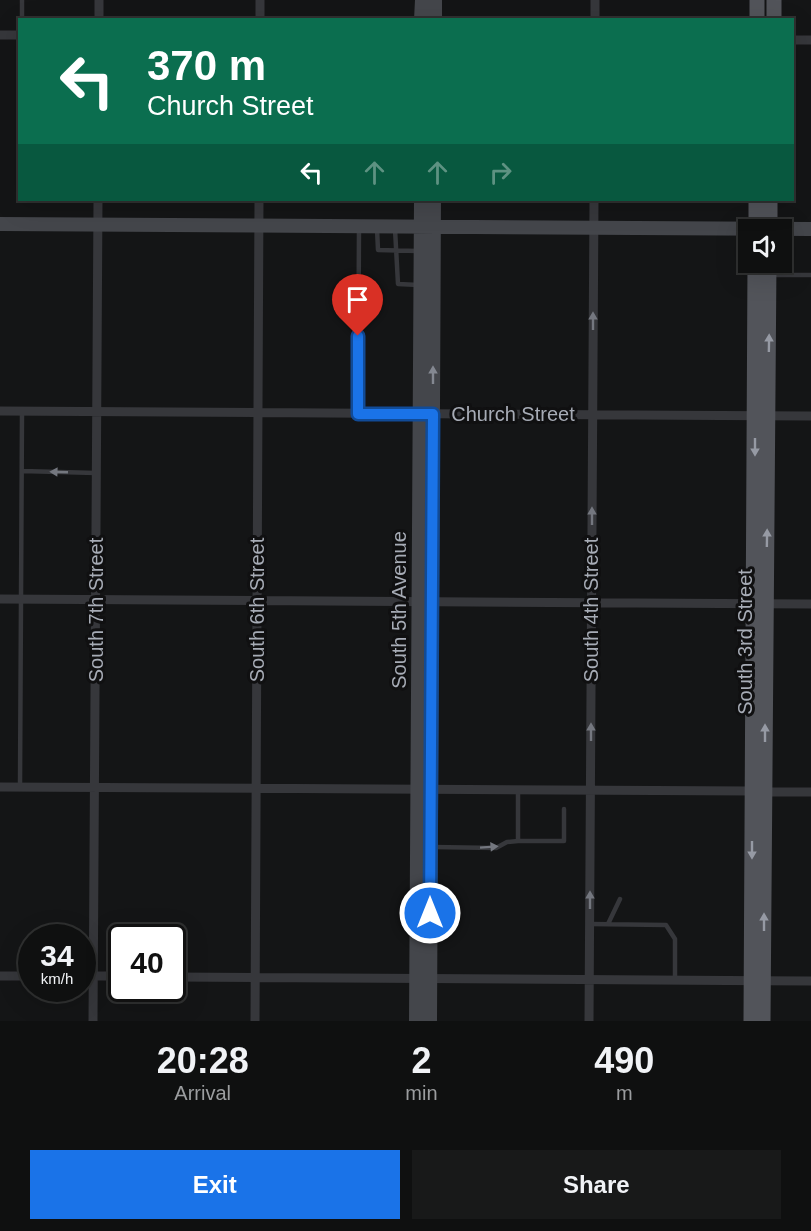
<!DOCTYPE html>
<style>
body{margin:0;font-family:Arial,sans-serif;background:#181919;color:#f1f3f6;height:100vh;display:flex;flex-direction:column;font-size:22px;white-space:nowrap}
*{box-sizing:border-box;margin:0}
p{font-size:20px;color:#9b9d9f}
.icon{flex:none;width:33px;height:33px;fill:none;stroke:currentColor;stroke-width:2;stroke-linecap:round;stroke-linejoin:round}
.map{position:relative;height:1021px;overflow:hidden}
.drawer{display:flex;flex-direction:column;background:#0f1010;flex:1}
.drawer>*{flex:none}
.banner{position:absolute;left:18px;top:18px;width:776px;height:183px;border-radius:0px;box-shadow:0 6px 24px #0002,0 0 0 2px #2f3030;background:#0b6e4f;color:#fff;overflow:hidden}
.controls{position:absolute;left:738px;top:219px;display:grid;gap:12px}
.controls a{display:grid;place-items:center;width:54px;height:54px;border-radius:0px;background:#0f1010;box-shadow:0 6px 24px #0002,0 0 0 2px #2f3030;font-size:30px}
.speed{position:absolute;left:18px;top:924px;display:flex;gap:12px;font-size:30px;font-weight:700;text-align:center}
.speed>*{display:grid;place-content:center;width:78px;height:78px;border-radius:50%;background:#0f1010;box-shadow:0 6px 24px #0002,0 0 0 2px #2f3030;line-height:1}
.speed small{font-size:15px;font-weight:400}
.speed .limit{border:3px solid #111;border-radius:9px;background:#fff;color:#111}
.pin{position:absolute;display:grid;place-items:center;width:51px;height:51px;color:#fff;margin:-62px -26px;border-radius:50% 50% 50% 0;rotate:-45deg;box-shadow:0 0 6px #0007}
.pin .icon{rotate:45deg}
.me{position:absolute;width:66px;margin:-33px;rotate:0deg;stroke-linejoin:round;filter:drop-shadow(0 0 4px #0008)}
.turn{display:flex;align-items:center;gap:21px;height:126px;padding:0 30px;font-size:27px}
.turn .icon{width:78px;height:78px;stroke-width:2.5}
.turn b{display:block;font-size:42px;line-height:51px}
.lanes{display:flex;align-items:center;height:57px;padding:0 30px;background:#0003;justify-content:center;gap:30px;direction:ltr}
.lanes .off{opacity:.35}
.eta{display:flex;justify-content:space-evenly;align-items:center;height:102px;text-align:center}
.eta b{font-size:36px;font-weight:800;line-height:42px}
.action{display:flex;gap:12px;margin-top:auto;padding:12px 30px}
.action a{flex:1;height:69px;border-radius:0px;background:#1a73e8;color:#fff;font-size:24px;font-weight:800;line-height:69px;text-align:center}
.action a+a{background:#181919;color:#f1f3f6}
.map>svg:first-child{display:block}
</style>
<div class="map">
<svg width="811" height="1021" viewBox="0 0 811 1021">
<rect width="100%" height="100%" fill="#141516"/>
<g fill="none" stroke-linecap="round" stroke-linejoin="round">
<path stroke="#36373b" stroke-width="4.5" d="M22,20v-20
M377,229l1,21 40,1
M395,229l3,55 21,1
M772,275h39
M358,414l1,-187
M22,471l74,2
M20,787l2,-375
M518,841h46v-32
M433,847l63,1 11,-6 11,-1v-51
M590,924l76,1 9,14v41
M608,924l12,-25"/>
<path stroke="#36373b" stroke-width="9" d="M99,20v-20
M260,20v-20
M595,20v-20
M0,35h20
M792,40h19
M0,411l811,5
M0,599l811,5
M0,787l752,4
M765,792h46
M0,976h32
M82,976h40
M172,977l639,4
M93,1021l5,-821
M255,1021l4,-821
M589,1021l5,-821"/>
<path stroke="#44464b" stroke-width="14" d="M421,20l1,-20
M435,20v-20
M0,224l811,5
M416,1021l5,-821
M430,1021l4,-821"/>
<path stroke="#52545a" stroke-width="15" d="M774,0v20
M757,20v-20
M756,230v-30
M770,230v-30
M751,1021l4,-759
M763,1021l6,-759"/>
</g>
<defs><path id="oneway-solid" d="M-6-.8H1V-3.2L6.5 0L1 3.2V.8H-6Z" transform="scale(1.5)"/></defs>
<g fill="#74777f">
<use href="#oneway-solid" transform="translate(593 321) rotate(-90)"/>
<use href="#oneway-solid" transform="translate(59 472) rotate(-178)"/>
<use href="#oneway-solid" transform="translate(592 516) rotate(-90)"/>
<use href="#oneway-solid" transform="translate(591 732) rotate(-90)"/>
<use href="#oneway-solid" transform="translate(489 847) rotate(-4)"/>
<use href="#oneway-solid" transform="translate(590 900) rotate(-90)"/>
</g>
<g fill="#969aa4">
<use href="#oneway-solid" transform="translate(769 343) rotate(-89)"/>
<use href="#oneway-solid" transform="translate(755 447) rotate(90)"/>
<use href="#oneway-solid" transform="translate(767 538) rotate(-89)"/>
<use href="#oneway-solid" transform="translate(765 733) rotate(-90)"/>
<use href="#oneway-solid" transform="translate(752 850) rotate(90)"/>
<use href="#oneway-solid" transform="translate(764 922) rotate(-90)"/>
</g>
<use fill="#848891" href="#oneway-solid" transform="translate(433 375) rotate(-90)"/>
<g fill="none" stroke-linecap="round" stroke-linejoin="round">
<g stroke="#114b97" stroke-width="15">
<path id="route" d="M358,336v78h75l-3,499"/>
</g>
<use href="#route" stroke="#1a73e8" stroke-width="10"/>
</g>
<g text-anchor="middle" stroke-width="6" stroke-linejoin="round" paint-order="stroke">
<g font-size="20" fill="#a7acb6" stroke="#101011">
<text x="513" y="421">Church Street</text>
<text transform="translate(96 610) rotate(-90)" y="7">South 7th Street</text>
<text transform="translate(257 610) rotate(-90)" y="7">South 6th Street</text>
<text transform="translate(399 610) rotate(-90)" y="7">South 5th Avenue</text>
<text transform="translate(591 610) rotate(-90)" y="7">South 4th Street</text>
<text transform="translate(745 642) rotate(-90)" y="7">South 3rd Street</text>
</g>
</g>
</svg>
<div class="controls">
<a><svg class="icon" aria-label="sound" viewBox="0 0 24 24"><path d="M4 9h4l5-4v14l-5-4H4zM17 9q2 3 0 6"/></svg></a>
</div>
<div class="speed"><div>34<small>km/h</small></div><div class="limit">40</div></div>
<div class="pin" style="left:358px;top:336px;background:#d93025"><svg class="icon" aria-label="arrive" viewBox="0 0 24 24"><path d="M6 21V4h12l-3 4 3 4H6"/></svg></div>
<svg class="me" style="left:430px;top:913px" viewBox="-20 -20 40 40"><circle r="17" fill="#1a73e8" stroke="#fff" stroke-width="3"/><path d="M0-11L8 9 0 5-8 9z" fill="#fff"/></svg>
<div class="banner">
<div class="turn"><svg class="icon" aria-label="left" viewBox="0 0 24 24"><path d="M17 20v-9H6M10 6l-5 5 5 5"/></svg><div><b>370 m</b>Church Street</div></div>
<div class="lanes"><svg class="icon" aria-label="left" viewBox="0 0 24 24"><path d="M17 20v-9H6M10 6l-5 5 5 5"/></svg><svg class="icon off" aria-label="ahead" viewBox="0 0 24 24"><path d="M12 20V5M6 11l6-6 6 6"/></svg><svg class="icon off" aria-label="ahead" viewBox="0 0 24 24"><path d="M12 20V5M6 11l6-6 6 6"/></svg><svg class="icon off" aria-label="right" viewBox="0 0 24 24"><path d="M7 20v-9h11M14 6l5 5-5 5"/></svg></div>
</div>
</div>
<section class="drawer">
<div class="eta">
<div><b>20:28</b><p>Arrival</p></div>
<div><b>2</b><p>min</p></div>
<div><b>490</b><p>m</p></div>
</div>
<div class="action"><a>Exit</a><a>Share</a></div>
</section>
